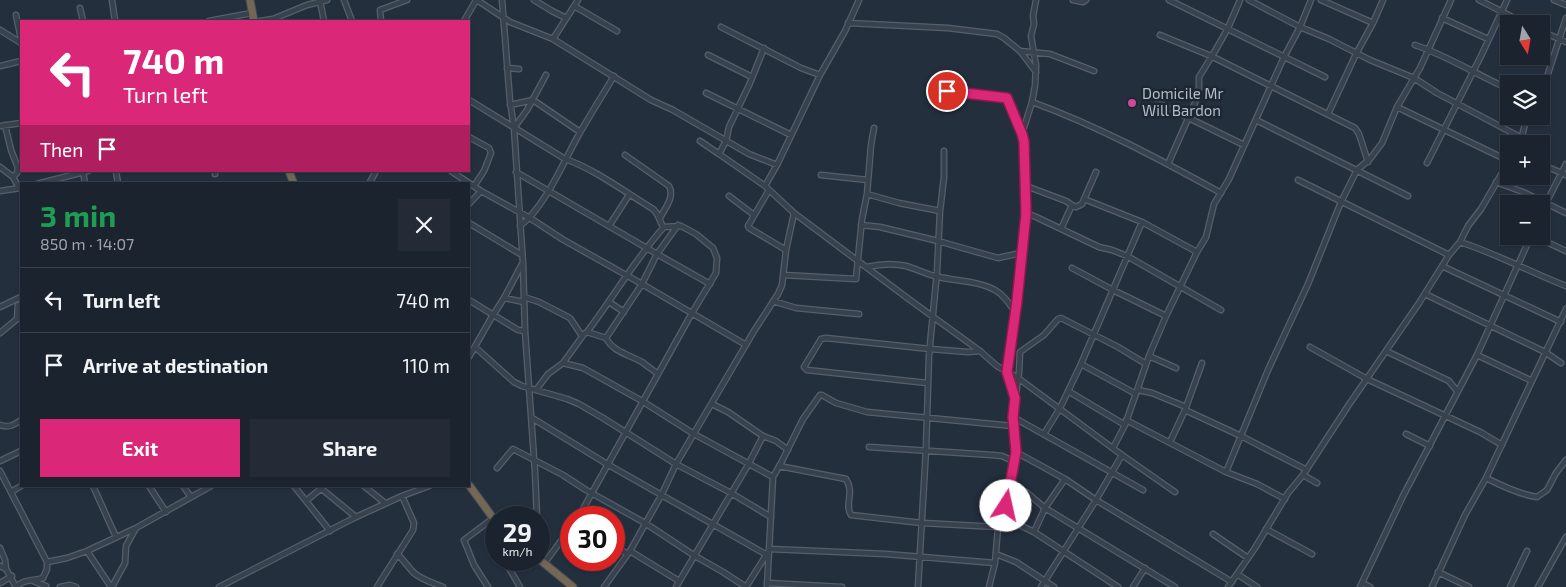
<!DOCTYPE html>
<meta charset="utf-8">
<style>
body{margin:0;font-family:"Exo 2",sans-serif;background:#242b36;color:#f1f3f6;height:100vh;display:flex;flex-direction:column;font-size:19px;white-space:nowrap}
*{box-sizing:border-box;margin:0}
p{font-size:16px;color:#a0a4aa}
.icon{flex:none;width:28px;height:28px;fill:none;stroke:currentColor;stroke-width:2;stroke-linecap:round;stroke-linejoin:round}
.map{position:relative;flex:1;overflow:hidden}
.side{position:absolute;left:20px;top:182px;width:450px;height:305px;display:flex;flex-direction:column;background:#1b232e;border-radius:0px;box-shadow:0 1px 4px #0004,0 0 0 1px #39404a}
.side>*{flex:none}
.top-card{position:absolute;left:20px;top:20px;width:450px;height:152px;border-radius:0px;box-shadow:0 1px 4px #0004,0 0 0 1px #39404a;background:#db2777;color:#fff;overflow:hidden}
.needle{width:32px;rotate:169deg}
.fabs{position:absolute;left:1500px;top:15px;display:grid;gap:10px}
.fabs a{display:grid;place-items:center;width:50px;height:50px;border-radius:0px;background:#1b232e;box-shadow:0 1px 4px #0004,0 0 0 1px #39404a;font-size:25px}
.speed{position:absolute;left:485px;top:506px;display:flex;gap:10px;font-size:25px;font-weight:700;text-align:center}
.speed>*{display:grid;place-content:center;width:65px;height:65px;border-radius:50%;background:#1b232e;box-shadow:0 1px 4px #0004,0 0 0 1px #39404a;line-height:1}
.speed small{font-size:12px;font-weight:400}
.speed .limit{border:8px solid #d22;background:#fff;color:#111}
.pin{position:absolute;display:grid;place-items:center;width:42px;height:42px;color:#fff;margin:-21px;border:2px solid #fff;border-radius:50%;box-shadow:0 1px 5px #0007}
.me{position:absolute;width:55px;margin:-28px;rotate:10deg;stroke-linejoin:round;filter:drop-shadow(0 0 4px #0008)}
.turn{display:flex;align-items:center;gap:18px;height:105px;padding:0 20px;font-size:22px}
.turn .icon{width:65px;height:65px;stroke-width:2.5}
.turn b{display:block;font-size:35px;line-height:42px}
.then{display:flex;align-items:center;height:48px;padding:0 20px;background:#0003;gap:10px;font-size:19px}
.round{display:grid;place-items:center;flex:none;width:52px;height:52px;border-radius:0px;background:#242b36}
.head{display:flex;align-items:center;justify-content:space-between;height:85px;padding:0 20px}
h1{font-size:30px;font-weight:700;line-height:38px;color:#1e9e55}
.button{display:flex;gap:10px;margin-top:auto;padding:10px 20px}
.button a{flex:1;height:58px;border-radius:0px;background:#db2777;color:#fff;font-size:20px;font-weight:700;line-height:58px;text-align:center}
.button a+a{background:#242b36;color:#f1f3f6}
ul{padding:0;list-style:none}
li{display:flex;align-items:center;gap:15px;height:65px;padding:0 20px;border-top:1px solid #39404a}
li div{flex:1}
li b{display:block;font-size:19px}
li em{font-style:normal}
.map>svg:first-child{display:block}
</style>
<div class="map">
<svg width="1566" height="587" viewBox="0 0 1566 587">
<rect width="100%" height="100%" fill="#242f3e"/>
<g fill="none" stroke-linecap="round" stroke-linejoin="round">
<g stroke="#565f6c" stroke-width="7">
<path id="minor" d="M112,0l3,21
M344,0l8,21
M502,0l8,101 4,27 9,135 2,68 10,141 2,46
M534,0l18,11 14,7
M1073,0l10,2 3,-2
M1169,0l156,77
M1249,0l51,27 29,12 41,21 44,18 23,15 85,45
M1321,0l52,23
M1479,0l47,24
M1554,0l12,5
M320,1l4,20
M574,6l43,25
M80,8l3,13
M16,15l5,24
M1442,18l46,21
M209,21l43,-8
M260,21l13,-2 34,-14 20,-5
M381,21l-1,-11 27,-10
M464,21l11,-19 2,-1 3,1 30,20 43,17 98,61 22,10 76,44 28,11
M848,23l100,5 49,6 7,4 16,13 16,21
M721,27l80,41 19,7
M0,30l21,13
M1541,31l25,11
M1160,35l51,21 144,72 4,6 9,28
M553,39l25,-39
M1415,45c33,11 62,30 94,44
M764,48l-14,35 -21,44 -3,14 -7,13 46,32
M1020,51l30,3 44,17
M708,55l44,22
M0,66l21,-5
M507,68l12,1
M1541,88l5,-8 20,-62
M947,91l60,7 15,36 4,52 40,15 6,4
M706,93l85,42
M469,100l96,59c28,9 63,35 88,50 7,6 6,14 11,18l17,-1 15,8 17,14 4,10 -1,15 -24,40 -114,205
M1032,102c66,24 127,57 189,91
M1158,103l86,42
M510,105l23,-5 47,32
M1397,107l112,54
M1328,114l28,-60 17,-31 10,-23
M1256,120l152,76
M5,125l6,25 7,18 -1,5 -4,4
M0,126l21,-3
M514,128l13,-18 19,-35
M1022,134l10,-32 3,-16 1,-21 -5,-29 3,-12 -1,-8 3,-16
M469,137l20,11 2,5 -7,18 -10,15
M700,141l19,13
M1520,144l7,-28
M625,155l44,31c6,11 -4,22 -9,32
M1427,163l54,-107 26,-56
M1168,164l27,-61 4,-14v-12l16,-26 13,-23 12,-28
M1541,164l25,11
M0,167l13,10 5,9 3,2
M83,171l2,13
M116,171l2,13
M215,171v3
M451,171l30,20 49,27 32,21 80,45 15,-30 21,-29
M516,172l141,82 53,30
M821,175l47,5
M1298,180l151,75
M1496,182l27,10 43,21
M37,184l51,-13
M369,184l7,-13
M769,190l-21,36 1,2 37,22
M0,191l20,-3
M867,194l32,9 41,8
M729,196l25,19
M1084,199l58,23 55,30
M469,204l12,-13
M794,213l116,87 70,51 17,15 21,12 104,77 53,37
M1026,213l10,4 63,30 13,3 15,6 94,54
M1541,213l25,-49
M469,223l53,32
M861,225l19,2 58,14 60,17 23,-5
M520,226c25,-19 43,-63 58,-90 12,-21 24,-40 36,-60
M609,226l20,-31
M1061,229l11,-24 4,2 6,-3 14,-32
M1534,236l32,15
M1460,242c37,12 70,30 106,44
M1442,266l119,56
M867,267c13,-3 26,-4 39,-1 11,3 21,9 33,11 18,4 39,4 56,13 9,5 15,14 20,22
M1072,268l41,22 53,26
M783,275l73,4 6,-60 5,-25 4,-49 3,-17
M1425,294l120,58 16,11
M524,297l15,5 31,16 12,18
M504,298l20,4
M469,300l49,30 7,1
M773,301l23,7 63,6
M609,302l15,10
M0,307l21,-10
M17,319l1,-14
M587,332c26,-34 48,-73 77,-105
M0,333l17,-14 4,-1
M606,338c7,14 24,17 36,24 5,4 11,8 16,12
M475,347l39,35 8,4 45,13 12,5 24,14 73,46 55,29 40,24
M1310,347l57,32 113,53 22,13
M1386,351l63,30 8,10
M1477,355l55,26
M1149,356l27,12
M469,357l21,-37 14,-22 18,-34
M563,363l20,5 59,33 52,33 79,43
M1081,364l55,30
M927,383l-120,-13 -3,-3 17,-28 5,-1 104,11 38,3 12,-1
M536,390l12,-16 15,-11 21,-29 3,-2 19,6 36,-54 104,61
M1138,390l14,3 34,14
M1068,391l57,34
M1014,396l-7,-24 16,-130 3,-29v-27
M712,404l16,8 35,24 13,5 12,9
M1185,410l56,26 64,33
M1013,417l130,73
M532,418l75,46 160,91
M1126,420l100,52 31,12 28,15
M0,425c9,3 14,0 21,-5
M1044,434l16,-26 21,-44 61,-142
M1406,434l24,12
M1170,442l15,-32 17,-47
M869,447l123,8 10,1 11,5
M1113,448l12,-23 24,-69 17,-40 31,-64 9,-15 8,-33 15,-25 55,-122 16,-30 11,-27
M1016,452l49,27 31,21 136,82
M0,461l21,-10
M779,466l67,13c9,14 -2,25 5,36l71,8 76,4
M497,468l16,-19 50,26 23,15 59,33 50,33 28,16 23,15 24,-38 116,5 109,9
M0,471l47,91
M1226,472l42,-102 40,-86 33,-82 16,-32 13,-11 12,-16 15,-36 23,-39 31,-68
M1303,475l14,8
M1486,478c14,7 36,17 51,19l10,-7 9,-17 10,-13
M93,486l23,51
M149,486l17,26
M183,486l8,11
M294,486l36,45
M318,486l38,31
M364,486l21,17
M1009,488l17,4 19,16 130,79
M11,492l10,-6
M306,501l18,-15
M1001,519l12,3 21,10 84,55
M1266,529l46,25
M1034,532l11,-24 20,-29
M1213,534l35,24
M614,546l14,8
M0,548l5,12 1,9
M87,551l24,36
M630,551l49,30
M397,554c7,6 11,13 17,19 8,7 20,10 29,14
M996,554l20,8 38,25
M544,564l27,-37
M0,566l6,3 10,18
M509,568l11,19
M1438,572l31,15
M1237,574l20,13
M33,581l13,5
M0,583l12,-7
M767,583l75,4
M1362,583l8,4
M16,587c8,-8 17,-6 27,-9l4,-9v-7l20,-4 20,-7 47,-22
M60,587l10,-2 6,2
M112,587l13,-24 1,-17 10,-18 75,-42
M219,587l137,-70 46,-21 27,-10
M377,587l36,-57 1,-7 -12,-27
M488,587l-14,-22 -10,-25 28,-21
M604,587l26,-36 32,-57 14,-30 78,-133 24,-37 4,-9 4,-35 8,-37 -29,-27 12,-21 43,-90 25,-44 14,-31
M676,587l72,-122 15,-29
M767,587l6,-110 8,-14 22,-44 17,-24h2l14,8 31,9 146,14
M918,587l8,-138 3,-94 8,-83 3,-61 4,-34v-26
M989,587l6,-24 3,-36 7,-21 11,-54 -3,-35 6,-45 1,-20 24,-17 14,-16 3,-1 57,29 28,17
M1041,587l55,-87 26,-45
M1133,587l12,-19
M1228,587l27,-39 33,-55 15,-18 45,-69 71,-103 30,-48 11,-13 8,-16 13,-17 28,-48
M1360,587l43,-91 74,-141 54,-119
M1432,587l33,-72 21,-37 80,-169
M1510,587l17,-36
M1538,587l28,-50"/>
</g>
<g stroke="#434c59" stroke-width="9">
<path id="highway" d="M250,0l4,21
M289,171l5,13
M469,485l27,37
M539,559l34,28"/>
</g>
<use href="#minor" stroke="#38414e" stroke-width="4.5"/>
<use href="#highway" stroke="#746855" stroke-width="7"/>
</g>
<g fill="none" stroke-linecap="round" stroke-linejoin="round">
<g stroke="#8e194d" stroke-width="12">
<path id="route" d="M947,91l60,7 15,36 2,8 2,72 -9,87 -10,71 8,26 -2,19 3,35 -10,54"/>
</g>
<use href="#route" stroke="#db2777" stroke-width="9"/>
</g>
<circle fill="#d1479c" stroke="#1d2633" stroke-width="2" cx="1132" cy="103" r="5"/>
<g text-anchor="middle" stroke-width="5" stroke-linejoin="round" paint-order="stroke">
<g font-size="15" fill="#b4bcc9" stroke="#1d2633" text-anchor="start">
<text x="1142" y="99">Domicile Mr<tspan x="1142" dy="17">Will Bardon</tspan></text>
</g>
</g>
</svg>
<div class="fabs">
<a><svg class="needle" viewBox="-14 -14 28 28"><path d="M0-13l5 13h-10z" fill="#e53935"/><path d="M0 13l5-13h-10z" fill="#a0a4aa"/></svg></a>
<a><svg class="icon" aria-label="layers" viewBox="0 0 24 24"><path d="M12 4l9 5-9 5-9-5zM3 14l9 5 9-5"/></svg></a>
<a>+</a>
<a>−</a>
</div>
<div class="speed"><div>29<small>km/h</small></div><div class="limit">30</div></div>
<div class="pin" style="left:947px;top:91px;background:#d93025"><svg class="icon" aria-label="arrive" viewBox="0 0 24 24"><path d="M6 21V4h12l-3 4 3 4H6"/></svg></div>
<svg class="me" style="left:1006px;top:506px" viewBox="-20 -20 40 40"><circle r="19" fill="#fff"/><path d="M0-13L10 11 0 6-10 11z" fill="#db2777"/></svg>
<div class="top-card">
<div class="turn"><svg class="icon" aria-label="left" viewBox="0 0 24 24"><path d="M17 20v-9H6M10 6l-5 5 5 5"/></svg><div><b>740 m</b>Turn left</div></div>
<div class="then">Then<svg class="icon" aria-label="arrive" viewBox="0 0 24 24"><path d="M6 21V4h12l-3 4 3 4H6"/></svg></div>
</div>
<section class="side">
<div class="head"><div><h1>3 min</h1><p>850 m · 14:07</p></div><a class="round"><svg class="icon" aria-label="close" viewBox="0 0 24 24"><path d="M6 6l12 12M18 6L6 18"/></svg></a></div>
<ul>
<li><svg class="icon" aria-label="left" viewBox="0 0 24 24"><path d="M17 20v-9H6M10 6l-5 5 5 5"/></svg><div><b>Turn left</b></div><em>740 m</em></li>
<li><svg class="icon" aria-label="arrive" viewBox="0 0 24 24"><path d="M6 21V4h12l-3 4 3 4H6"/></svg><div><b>Arrive at destination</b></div><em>110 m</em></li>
</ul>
<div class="button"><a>Exit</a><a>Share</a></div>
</section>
</div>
